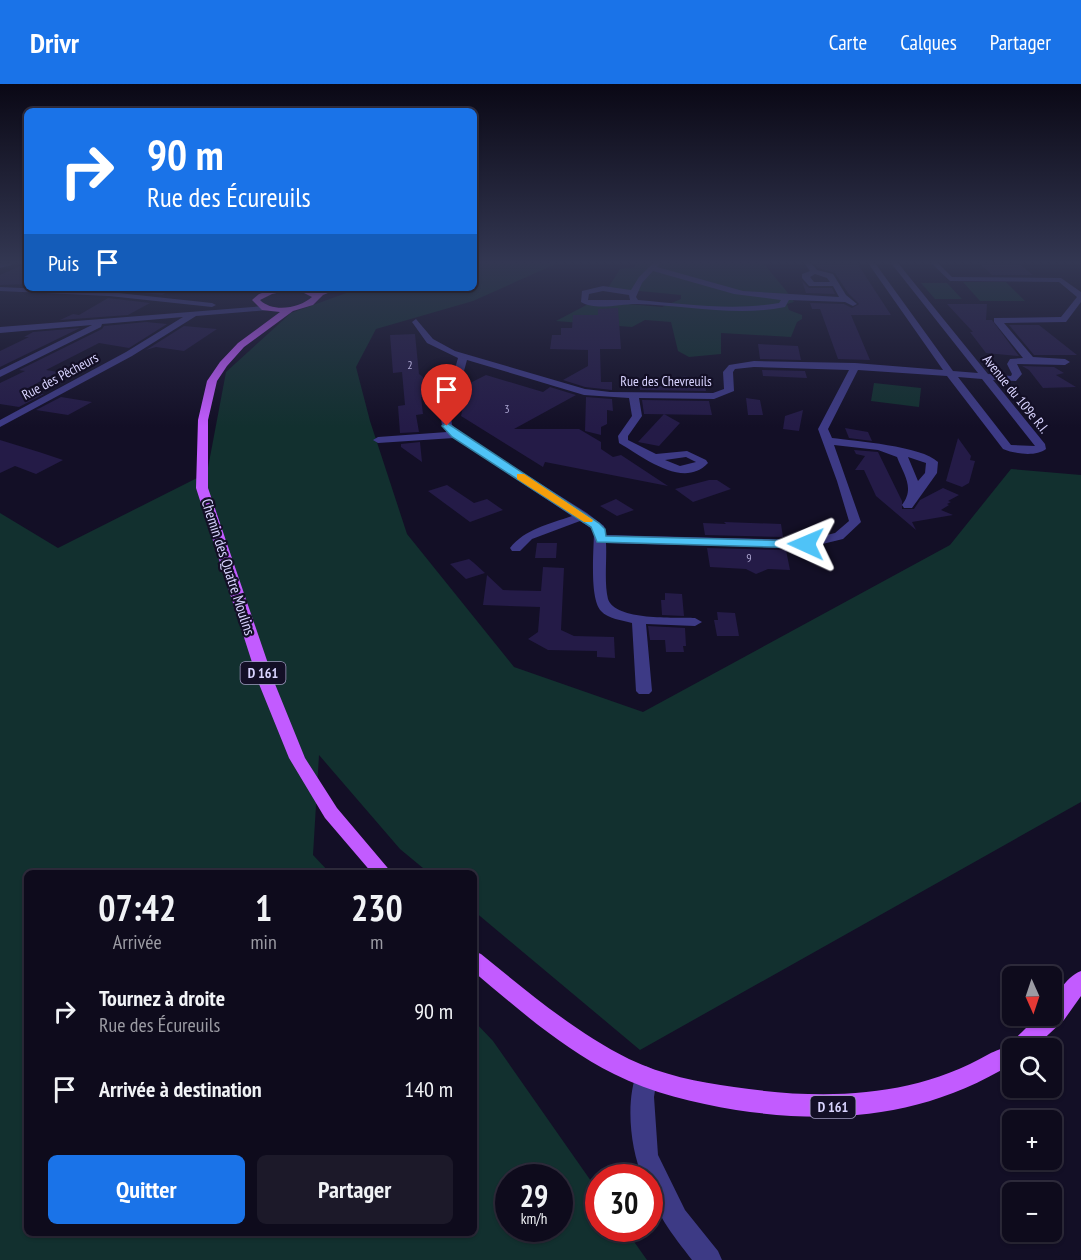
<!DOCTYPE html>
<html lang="fr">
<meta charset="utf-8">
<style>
body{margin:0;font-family:"PT Sans Narrow",sans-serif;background:#1c1929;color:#f1f3f6;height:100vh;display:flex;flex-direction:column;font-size:22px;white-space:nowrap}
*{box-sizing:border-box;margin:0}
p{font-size:20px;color:#9b9ba3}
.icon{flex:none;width:33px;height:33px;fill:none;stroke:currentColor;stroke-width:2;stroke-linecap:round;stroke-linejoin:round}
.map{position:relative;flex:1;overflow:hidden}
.drawer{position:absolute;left:24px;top:786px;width:453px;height:366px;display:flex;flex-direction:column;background:#0e0b1c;border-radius:9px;box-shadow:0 2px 4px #0004,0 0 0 2px #2e2b3b}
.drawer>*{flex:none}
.top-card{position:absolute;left:24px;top:24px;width:453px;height:183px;border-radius:9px;box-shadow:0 2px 4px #0004,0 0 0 2px #2e2b3b;background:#1a73e8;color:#fff;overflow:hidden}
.needle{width:39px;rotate:177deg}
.controls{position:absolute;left:1002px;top:882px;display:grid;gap:12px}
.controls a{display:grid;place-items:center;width:60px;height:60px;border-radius:9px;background:#0e0b1c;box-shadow:0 2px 4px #0004,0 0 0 2px #2e2b3b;font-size:30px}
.speed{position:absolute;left:495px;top:1080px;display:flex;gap:12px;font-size:30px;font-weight:700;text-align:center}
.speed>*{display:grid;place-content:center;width:78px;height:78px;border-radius:50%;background:#0e0b1c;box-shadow:0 2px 4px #0004,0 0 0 2px #2e2b3b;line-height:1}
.speed small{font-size:15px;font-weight:400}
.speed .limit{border:9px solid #d22;background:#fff;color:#111}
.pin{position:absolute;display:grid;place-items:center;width:51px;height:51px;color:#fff;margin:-62px -26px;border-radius:50% 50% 50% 0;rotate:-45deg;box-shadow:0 0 6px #0007}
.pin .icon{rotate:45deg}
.me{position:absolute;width:66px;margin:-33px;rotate:271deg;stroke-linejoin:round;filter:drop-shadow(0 0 4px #0008)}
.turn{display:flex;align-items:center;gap:21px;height:126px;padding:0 24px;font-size:27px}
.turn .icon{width:78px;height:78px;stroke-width:2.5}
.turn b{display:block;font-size:42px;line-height:51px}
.then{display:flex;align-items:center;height:57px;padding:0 24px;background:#0003;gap:12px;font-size:22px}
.eta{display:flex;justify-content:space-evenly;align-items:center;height:102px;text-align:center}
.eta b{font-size:36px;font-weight:600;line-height:42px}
.cta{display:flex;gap:12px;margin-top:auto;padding:12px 24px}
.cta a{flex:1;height:69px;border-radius:9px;background:#1a73e8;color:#fff;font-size:24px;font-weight:600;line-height:69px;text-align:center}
.cta a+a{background:#1c1929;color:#f1f3f6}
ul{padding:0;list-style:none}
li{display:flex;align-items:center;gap:18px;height:78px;padding:0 24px}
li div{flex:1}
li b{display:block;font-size:22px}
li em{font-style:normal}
header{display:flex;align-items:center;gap:36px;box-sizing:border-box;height:84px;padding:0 30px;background:#1a73e8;color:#fff}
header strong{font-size:28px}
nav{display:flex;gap:33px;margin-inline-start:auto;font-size:21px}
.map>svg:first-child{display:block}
</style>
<header>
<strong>Drivr</strong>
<nav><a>Carte</a><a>Calques</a><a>Partager</a></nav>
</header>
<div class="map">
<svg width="1081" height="1176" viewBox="0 0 1081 1176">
<rect width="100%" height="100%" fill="#130f26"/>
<path fill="#12302f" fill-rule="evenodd" d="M474,179h84l-85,38 -97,28 -20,38 14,54 37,113 107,133 129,45 307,-167 61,-76 70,6v327l-441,248 -166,-139v-38h-45l-29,-24 -81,-94 -6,100 17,18h-303v360h447v-212l19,20 105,150v37l27,1 22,31h-647v-747l58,35 149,-75 19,-101 65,-59 69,-25h114zM508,1094h52v50h-52z
M637,179h127c10,15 21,24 30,39l-7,2 2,6 13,5v4l-5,3 -6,15 -70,-4v21l-32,3 -11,-6 -7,-29 -26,-2 -13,7 -76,-6 38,-20 68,6 19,-8v-4l-73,-7 12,-19 14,-2z
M963,198h43l19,19h-45z
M921,199h26l15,16h-27z
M874,299l47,5 -2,19 -48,-6z"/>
<path fill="#241b47" d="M27,179v21l-27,1v-10z
M814,179h43l34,52h-40l19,45 -32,-1 -18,-50h-8l-2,-6 34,1 8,4 7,-4 -11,-11 -13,-20 -17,-5z
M979,179h39l15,12h-41z
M802,197l7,7h23l3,6 -29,-1z
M125,204h51l-14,7 -42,-4z
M108,214l42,5 -22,12 -68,5 13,-6 6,1z
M947,220h40l-1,16h6l27,36 -33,-3 -16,-21h3z
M618,224l3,41h-21l1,33h11v8l-27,-3 -22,-7 25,-14v-16l-38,-1 2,-14h9v-7h11l1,-13h25v-6z
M146,238l21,2 -38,24 -30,-5 -53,27 12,2 -34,18 20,4 -25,13 -19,-3v-21l25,-12 -6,-1 83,-41 2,-3z
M1009,241h30l38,30h-43z
M184,242l33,3 -33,22 -28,-4 -10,3z
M80,244l-80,39v-16l29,-14h-5l9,-5z
M415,250l4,40 4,3 3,20h-5l2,17 -7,1 3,17 -19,1 -2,-27 7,-1 -3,-33 -9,1 -3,-38z
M758,260l40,2 3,14 -41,-1z
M1022,282l32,1 10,6 -8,2 20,12 -33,1 -14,-18z
M762,286l43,1 2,7 -44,-2z
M486,291l57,17 7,-5 26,8 -62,34h65l22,13v7l12,8 8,-2 47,31 -123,-24 -2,5 -82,-51 7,-32z
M685,292l10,4h9l2,11 -66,-1 -1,-8h20l1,4z
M61,313l31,5 -24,13 -32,-5z
M586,313l26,2 1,12 -6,-1v14l-6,3v8l-16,-4z
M746,314l14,2 3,15h-15z
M642,316l67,1 3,14 -68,-1z
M803,326l-4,21 -16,-2 2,-13z
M664,330l16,9 -21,23 -21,-4z
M845,344l23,4 4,9 -23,-3z
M958,354l13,18 -1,4 5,1 -6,22 -7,4 -16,-6z
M0,356l39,12 24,8 -27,14 -21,-8 -15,7z
M420,358l2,20 -21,-15v-3z
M854,366l24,2 24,49v8h12l6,-9 23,-12 16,7 -11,6 3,1 -4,2 2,1 -8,5 12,5 -41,7 4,8 -40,-34 -12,-26h-9l10,-14 -9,-2z
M709,396h8l14,9 -38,13 -18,-13z
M447,401l27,18 13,-4 16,11 -33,12 -42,-31z
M616,415l18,11 -17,6 -17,-10z
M724,438l57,2 2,13 -78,-2 -2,-12 23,1z
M537,459h20l-1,15h-21z
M707,464l79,2 4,20 -22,-1 -12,5 -10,-5 -36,-2z
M469,475l5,4 11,10 -19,6 -16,-15z
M543,483l21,1 -3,62 13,6 40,1 1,21 -18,-1v-6l-49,-1 -20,-11 10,-7 2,-25 -57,-2 4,-30 16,15 38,1z
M665,509l17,1 2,22 -22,-1 -1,-15h4z
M717,528l18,1 4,23h-22l-3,-16h4z
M648,542l37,2 1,18h-3l1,6h-18l-1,-12h-15z"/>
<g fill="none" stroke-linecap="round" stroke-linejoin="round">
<path fill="#3d3a85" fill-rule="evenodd" d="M13,179l-1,2 -12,3v-4z
M653,179h7l-3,4 86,24 96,6 -6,-11h-24l-7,-8v-4l8,-3 -6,-8h7l6,7 16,4 13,21 11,9 -4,2 -8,-4 -56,-2 -4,7c-49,10 -100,-2 -149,-3 -17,0 -40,7 -55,-2l1,-11 21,-5 28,4 8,-13zM653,187l81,23 47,6 -2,3c-45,8 -95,1 -141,-3l-2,-3 6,-14zM815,190l12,4 3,4h-16l-4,-5zM603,207l26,4 1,5h-42l1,-6z
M868,179h7l78,108 25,2 -87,-110h7l90,111 23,2 1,-2 -5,-10 3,-5 13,-1 -29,-36v-4l67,-1 16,-20 -18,-15 -109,-1 -19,-18h7l14,14 109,1 20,14v10l-15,20 -62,1 29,34 32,2 5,3 -5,3 -48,-1 5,10 -6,7 -23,-1 52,64 1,5c-10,8 -31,5 -43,0l-56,-73 -89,-6 -30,59 4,9c23,3 90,8 106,24l-1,11 -25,35h-8l-2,-3c13,-17 2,-30 -5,-48l-19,-7 -44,-5 27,77 -18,17 -37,9 -200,-5c1,17 -2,40 2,56 7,22 67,18 87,19l7,4 -7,4 -49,-2 6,67 -3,3h-10l-3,-3 -4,-68c-10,-3 -24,-4 -31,-12 -12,-13 -7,-62 -7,-81l-14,-9 -48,18 -12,12h-8l-2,-3c15,-19 39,-24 62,-32l-118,-78 -76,5 -5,-3 5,-3 69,-5 -5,-6 -1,-8 17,-60 -31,-15 -15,-21 4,-3 17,20 22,12 130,38 25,3 103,1 11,-4 -1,-17 6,-7 25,-4 101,2 88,7zM467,276l117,35 45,3 3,18 -14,20 1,7c23,13 64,47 89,20l-2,-3 -19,-9 -31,3 -28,-14v-4l14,-20 -3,-18 75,1 20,-8 -1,-19 2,-3 19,-2 95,3 -31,59 19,52 12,40 -14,12 -29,7 -200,-5 -2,-9 -17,-13 -127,-80 -8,-8 -1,-7zM958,293l24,2 53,67 -24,-1zM686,373l10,5 -16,4 -15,-6zM908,373l18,6 -1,10 -7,8z
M0,203l109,5 103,11 4,2 -4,2 -103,-11 -109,-5z
M265,222l4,2 -1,2 -72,6 -64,40 -132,71v-7l126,-68 57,-35 -81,7 -1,3 -101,50v-7l92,-45 -92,8v-6z
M646,982l8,4 3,7 -3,20 4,58 27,55 33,41 4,9h-30c-18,-24 -42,-51 -42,-82h-7c-13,-29 -18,-79 -5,-108z"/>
<path fill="#c25bff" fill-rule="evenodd" d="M277,204h27l13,5 11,-5h12l-17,7 -10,10 -20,6 -49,36 -17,19 -10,15 -9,39v68l67,196 30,74 32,50 55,65h-20l-47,-55 -36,-60 -30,-74 -63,-196 2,-68 9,-39 13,-19 18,-19 42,-31 -18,-2 -10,-10 7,-6zM286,207l16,1 10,5c-12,11 -39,16 -52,3l12,-6z
M474,867l7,3c47,38 94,78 148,105 33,16 69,23 105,28 87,13 177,12 255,-33 6,-3 15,-6 20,-10 10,-8 20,-20 30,-28h13c0,-17 13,-39 29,-45v25l-17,24 -30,28h-22v16c-88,53 -176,61 -276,46 -42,-7 -84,-17 -122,-36 -52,-26 -96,-65 -140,-102z"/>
</g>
<linearGradient id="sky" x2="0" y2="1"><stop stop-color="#0a0815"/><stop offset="0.52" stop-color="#333752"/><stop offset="1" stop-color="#333752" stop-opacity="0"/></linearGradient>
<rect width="1081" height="343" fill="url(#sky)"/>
<path fill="#4fc3f7" stroke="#337fa1" stroke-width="1.5" d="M447,339l152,100 6,6 1,7 200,5 6,3 -6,4 -209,-6 -6,-15 -139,-90 -10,-11z"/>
<path fill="#f59e0b" d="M517,390h7l69,46 -1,2h-8l-67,-43z"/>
<g text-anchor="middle" stroke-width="4.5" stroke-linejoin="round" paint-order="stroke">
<g font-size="12" fill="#aca6d1">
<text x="410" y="285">2</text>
<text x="507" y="329">3</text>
<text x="749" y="478">9</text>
</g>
<g font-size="14" fill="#d9d4ff" stroke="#130f26">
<text transform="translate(60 292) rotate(-28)" y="5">Rue des Pêcheurs</text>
<text x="666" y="302">Rue des Chevreuils</text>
<text transform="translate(1016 310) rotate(51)" y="5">Avenue du 109e R.I.</text>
</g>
<g fill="#130f26" stroke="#9e99be" stroke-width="1.5">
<rect x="240.5" y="578" width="45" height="22" rx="4.5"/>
<rect x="810.5" y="1012" width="45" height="22" rx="4.5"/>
</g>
<g font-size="14" font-weight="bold" fill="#d9d4ff">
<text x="263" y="594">D 161</text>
<text x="833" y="1028">D 161</text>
</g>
<g font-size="15" fill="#d9d4ff" stroke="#130f26">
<text transform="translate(228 483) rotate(72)" y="5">Chemin des Quatre Moulins</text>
</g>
</g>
</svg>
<div class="controls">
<a><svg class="needle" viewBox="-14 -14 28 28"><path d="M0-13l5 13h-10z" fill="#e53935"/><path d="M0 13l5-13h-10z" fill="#9b9ba3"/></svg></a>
<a><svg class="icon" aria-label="search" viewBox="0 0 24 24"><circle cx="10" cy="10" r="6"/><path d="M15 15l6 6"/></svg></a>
<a>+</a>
<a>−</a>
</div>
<div class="speed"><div>29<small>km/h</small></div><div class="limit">30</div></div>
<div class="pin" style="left:447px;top:342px;background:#d93025"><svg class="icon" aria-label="arrive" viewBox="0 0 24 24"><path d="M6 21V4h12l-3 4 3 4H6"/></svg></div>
<svg class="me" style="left:806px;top:460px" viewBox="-20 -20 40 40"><path d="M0-17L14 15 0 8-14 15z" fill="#4fc3f7" stroke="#fff" stroke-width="4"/></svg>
<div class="top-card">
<div class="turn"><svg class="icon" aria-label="right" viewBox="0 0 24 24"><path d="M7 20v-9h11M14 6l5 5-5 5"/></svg><div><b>90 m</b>Rue des Écureuils</div></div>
<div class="then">Puis<svg class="icon" aria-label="arrive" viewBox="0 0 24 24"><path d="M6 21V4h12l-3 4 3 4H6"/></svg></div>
</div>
<section class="drawer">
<div class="eta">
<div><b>07:42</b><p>Arrivée</p></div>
<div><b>1</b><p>min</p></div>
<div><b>230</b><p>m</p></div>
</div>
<ul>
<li><svg class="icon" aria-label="right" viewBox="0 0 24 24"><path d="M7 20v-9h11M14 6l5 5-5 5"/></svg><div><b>Tournez à droite</b><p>Rue des Écureuils</p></div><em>90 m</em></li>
<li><svg class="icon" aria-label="arrive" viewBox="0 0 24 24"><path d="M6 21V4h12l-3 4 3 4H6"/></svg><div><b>Arrivée à destination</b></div><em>140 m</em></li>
</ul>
<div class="cta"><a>Quitter</a><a>Partager</a></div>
</section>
</div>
